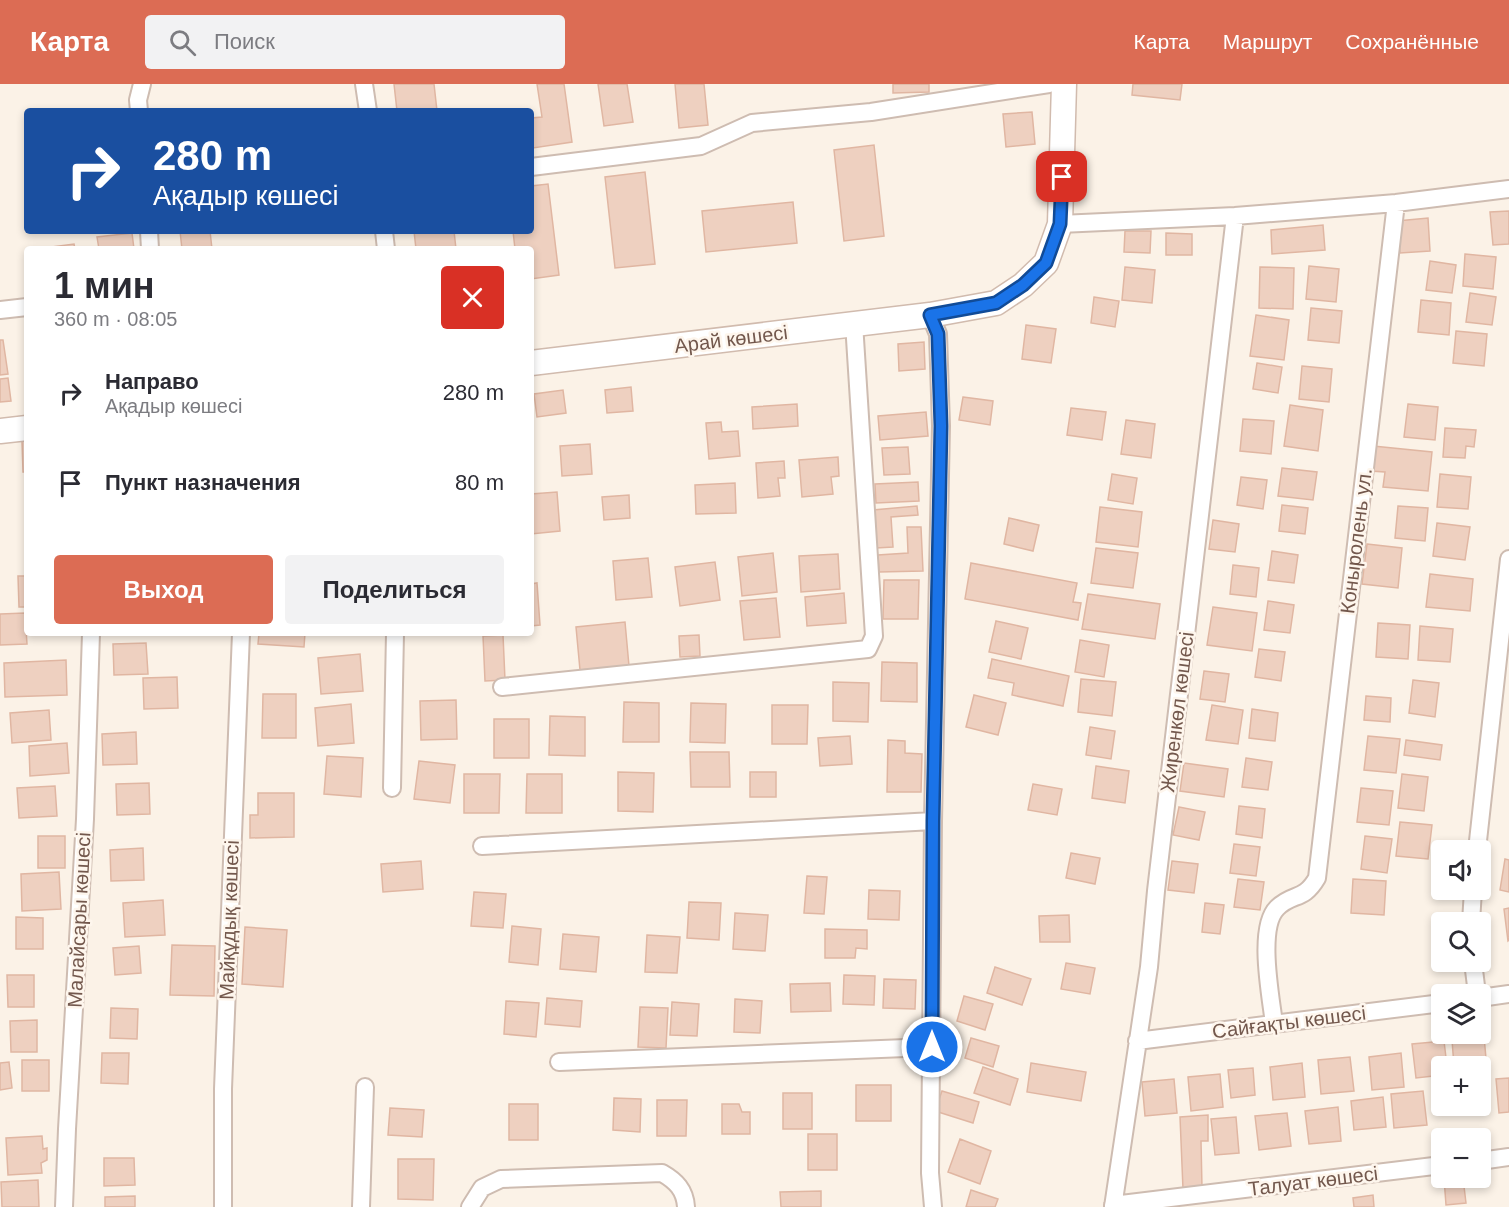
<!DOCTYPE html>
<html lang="ru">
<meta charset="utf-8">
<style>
body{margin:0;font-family:Helvetica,sans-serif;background:#f2f2f3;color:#2b2b33;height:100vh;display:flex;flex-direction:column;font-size:22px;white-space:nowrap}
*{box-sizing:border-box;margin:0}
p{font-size:20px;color:#7c7c81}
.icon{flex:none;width:33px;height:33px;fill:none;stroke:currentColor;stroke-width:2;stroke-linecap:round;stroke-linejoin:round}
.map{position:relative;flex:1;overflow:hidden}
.side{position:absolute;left:24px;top:162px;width:510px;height:390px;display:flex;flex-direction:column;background:#fff;border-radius:6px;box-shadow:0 3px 9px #0003}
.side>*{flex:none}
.guide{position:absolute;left:24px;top:24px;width:510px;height:126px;border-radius:6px;box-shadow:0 3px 9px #0003;background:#1a4fa0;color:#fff;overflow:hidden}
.buttons{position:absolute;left:1431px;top:756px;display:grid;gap:12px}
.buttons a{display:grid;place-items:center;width:60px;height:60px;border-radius:6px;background:#fff;box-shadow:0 3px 9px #0003;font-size:30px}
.pin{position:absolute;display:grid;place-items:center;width:51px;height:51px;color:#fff;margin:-26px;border-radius:12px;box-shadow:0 3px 9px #0006}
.me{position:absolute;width:66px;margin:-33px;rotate:0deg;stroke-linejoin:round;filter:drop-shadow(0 0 4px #0008)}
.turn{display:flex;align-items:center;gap:21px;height:126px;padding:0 30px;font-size:27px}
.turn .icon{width:78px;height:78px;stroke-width:2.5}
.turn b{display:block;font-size:42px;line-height:51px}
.round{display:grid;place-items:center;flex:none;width:63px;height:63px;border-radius:6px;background:#f2f2f3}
.headline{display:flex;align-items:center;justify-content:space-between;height:102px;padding:0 30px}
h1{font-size:36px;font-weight:700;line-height:45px}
.action{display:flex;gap:12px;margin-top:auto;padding:12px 30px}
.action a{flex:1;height:69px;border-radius:6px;background:#dc6c54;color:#fff;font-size:24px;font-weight:700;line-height:69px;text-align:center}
.action a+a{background:#f2f2f3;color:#2b2b33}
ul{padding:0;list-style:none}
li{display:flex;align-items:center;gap:18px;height:90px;padding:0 30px}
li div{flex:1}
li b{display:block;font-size:22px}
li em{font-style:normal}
header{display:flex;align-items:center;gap:36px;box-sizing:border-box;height:84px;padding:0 30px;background:#dc6c54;color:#fff}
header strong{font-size:28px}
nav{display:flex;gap:33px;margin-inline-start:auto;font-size:21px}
.search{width:420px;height:54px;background:#f2f2f3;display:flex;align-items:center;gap:15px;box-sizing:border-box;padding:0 21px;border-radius:6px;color:#7c7c81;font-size:22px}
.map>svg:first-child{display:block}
</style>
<header>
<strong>Карта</strong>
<div class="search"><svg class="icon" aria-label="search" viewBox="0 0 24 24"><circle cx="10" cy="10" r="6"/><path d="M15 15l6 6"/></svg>Поиск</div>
<nav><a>Карта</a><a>Маршрут</a><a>Сохранённые</a></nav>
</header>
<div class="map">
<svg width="1509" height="1123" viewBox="0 0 1509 1123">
<rect width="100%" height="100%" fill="#fbf2e7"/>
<path fill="#eed0c0" stroke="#e0b6a2" stroke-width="1.5" d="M394,0h40l3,27h-40z
M537,0h27l8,58 -39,6 -2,-30 11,-1z
M598,0h29l6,38 -29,4z
M675,0h29l4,41 -29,3z
M893,0h36v8l-36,1z
M1133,0h49l-2,16 -48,-5z
M1032,28l3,32 -29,3 -3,-33z
M874,61l10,91 -40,5 -10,-91z
M645,88l10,92 -40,4 -10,-91z
M548,100l11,91 -28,4v-30h-16l-2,-18h18v-45z
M793,118l4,41 -91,9 -4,-41z
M1509,127v33l-16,1 -3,-33z
M1428,134l2,33 -30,2 -3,-32z
M1323,141l2,25 -53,4 -1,-24z
M180,147h30l2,18h-30z
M414,147h40l2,18h-40z
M1125,147h26l-1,22 -26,-1z
M132,149l2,16h-35l-2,-12z
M1166,149l26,1v21h-26z
M74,160l1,5h-39z
M1465,170l31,3 -3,32 -30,-3z
M1430,177l26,4 -4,28 -26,-3z
M1309,182l30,3 -3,33 -30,-3z
M1125,183l30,3 -3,33 -30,-3z
M1260,183l34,1 -1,41 -34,-1z
M1470,209l26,4 -4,28 -26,-3z
M1094,213l25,4 -4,26 -24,-4z
M1421,216l30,3 -2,32 -31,-3z
M1311,224l31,3 -3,32 -31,-3z
M1256,231l33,5 -5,40 -34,-4z
M1026,241l30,4 -5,34 -29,-4z
M1456,247l31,3 -3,32 -31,-3z
M0,256h3l5,34 -8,1z
M924,258l1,27 -26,2 -1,-27z
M1257,279l25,4 -4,26 -25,-4z
M1302,282l30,3 -3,33 -30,-3z
M8,294l3,23 -11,1v-23z
M631,303l2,24 -26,2 -2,-23z
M563,306l3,23 -29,4 -3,-23z
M963,313l30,4 -3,24 -31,-5z
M797,320l1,22 -45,3 -1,-22z
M1408,320l30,3 -3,33 -31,-3z
M1290,321l33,5 -5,41 -34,-5z
M1071,324l35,4 -4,28 -35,-5z
M926,328l2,24 -48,4 -2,-24z
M1243,335l31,2 -3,33 -31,-3z
M1126,336l29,4 -4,34 -30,-4z
M721,338l1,10 16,-1 2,25 -31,3 -3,-36z
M1445,344l31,2 -2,17 -8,-1 -1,12 -22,-1z
M22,357h5v31h-4z
M590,360l2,30 -30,2 -2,-30z
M1373,362l59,6 -4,39 -45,-4 2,-15 -15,-1z
M908,363l2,27 -26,1 -2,-27z
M838,373l1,19 -8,1 2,17 -31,3 -3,-37z
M784,377l1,17h-7l2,18 -22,2 -2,-35z
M1282,384l35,4 -4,28 -35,-4z
M1112,390l25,4 -4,26 -25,-4z
M1440,390l31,3 -3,32 -31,-2z
M1241,393l26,3 -4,29 -26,-4z
M918,398l1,19 -43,2 -1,-19z
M735,399l1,30 -40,1 -1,-29z
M557,408l3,39 -29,3v-40z
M629,411l1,23 -26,2 -2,-23z
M1282,421l26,3 -3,26 -26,-3z
M917,422l1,9 -27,2 2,30 -17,1 -3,-38z
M1398,422l30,2 -3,33 -30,-3z
M1100,423l42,5 -4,35 -42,-5z
M1009,434l30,7 -6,26 -29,-7z
M1213,436l26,4 -4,28 -26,-3z
M1437,439l33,4 -5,33 -32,-4z
M907,443h14l2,44 -44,1 -1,-17 30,-2z
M1367,460l35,4 -4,40 -36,-4z
M1096,464l42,5 -5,35 -42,-5z
M1272,467l26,4 -4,28 -26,-3z
M773,469l4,39 -35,4 -4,-39z
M838,470l2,35 -39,3 -2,-36z
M648,474l4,39 -36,3 -3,-39z
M715,478l5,38 -40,6 -5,-39z
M971,479l106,20 -4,19 8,1 -3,17 -113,-21z
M1233,481l26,3 -3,29 -26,-3z
M1430,490l43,5 -3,32 -44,-4z
M18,492h9v31h-8z
M884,496h35l-1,39h-35z
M537,499l3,42 -9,1v-42z
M844,509l2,30 -39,3 -2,-29z
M1088,510l72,10 -5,35 -73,-10z
M776,514l4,39 -36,3 -4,-39z
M1268,517l26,4 -4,28 -26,-3z
M1213,523l44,6 -5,38 -45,-6z
M25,529l2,31 -27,1v-31z
M996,537l32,7 -7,31 -32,-7z
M625,538l4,44 -49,4 -4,-43z
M1378,539l32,2 -2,34 -32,-2z
M1420,542l33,3 -3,33 -32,-2z
M259,549h46l-1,14 -46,-3z
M503,551l2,45 -20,1 -2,-45z
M699,551l1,21 -20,1 -1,-21z
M1080,556l29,5 -5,32 -29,-5z
M146,559l2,31 -34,1 -1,-31z
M1259,565l26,3 -4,29 -26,-4z
M360,570l3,37 -42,3 -3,-36z
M992,575l77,17 -6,30 -51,-11 2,-12 -26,-5z
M66,576l1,35 -62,2 -1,-34z
M882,578l35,1v39l-36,-1z
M1204,587l25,3 -4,28 -25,-3z
M177,593l1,31 -34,1 -1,-31z
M1081,595l35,3 -4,34 -34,-4z
M1413,596l26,3 -4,34 -26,-4z
M833,598l36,1 -1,39 -35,-1z
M263,610h33v44h-34z
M974,611l32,8 -8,32 -32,-8z
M1366,612l25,2 -1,24 -26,-2z
M456,616l1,39 -36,1 -1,-39z
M624,618l35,1v39h-36z
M691,619l35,1 -1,39 -35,-1z
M351,620l3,39 -36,3 -3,-38z
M772,621h36l-1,39h-35z
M1212,621l31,5 -5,34 -32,-4z
M1252,625l26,4 -3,28 -26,-3z
M49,626l2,30 -39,3 -2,-30z
M550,632l35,1v39l-36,-1z
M494,635h35v39h-35z
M1090,643l25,4 -4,28 -25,-4z
M136,648l1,32 -34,1 -1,-31z
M850,652l2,28 -32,2 -2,-28z
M1368,652l32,3 -4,34 -32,-3z
M888,656l17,1v12l17,1 -1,38h-34z
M1406,656l36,5 -2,15 -36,-5z
M67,659l2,30 -39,3 -1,-30z
M690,668h39l1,35h-39z
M327,672l36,2 -2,39 -37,-3z
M1246,674l26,4 -4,28 -26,-3z
M419,677l36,4 -5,38 -36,-4z
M1184,679l44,6 -4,28 -44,-6z
M1096,682l33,5 -4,32 -33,-5z
M618,688l36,1 -1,39 -35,-1z
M750,688h26v25h-26z
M464,690h36l-1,39h-35z
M527,690h35v39h-36z
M1402,690l26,3 -4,34 -26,-3z
M149,699l1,31 -33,1 -1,-31z
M1033,700l29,5 -5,26 -29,-5z
M55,702l2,30 -38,2 -2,-30z
M1361,704l32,3 -4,34 -32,-3z
M258,709h36v44l-44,1v-23h8z
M1239,722l26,3 -3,29 -26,-4z
M1179,723l26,5 -6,28 -26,-5z
M1400,738l32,3 -4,34 -32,-3z
M38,752h27v32h-27z
M1365,752l27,3 -5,34 -26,-4z
M1234,760l26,3 -4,29 -26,-3z
M143,764l1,32 -33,1 -1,-31z
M1071,769l29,5 -5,26 -29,-6z
M1505,775l4,1v32l-9,-2z
M421,777l2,28 -40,3 -2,-28z
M1172,777l26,3 -4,29 -26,-3z
M59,788l2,37 -39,2 -1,-37z
M807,792l20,1 -3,37 -20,-1z
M1238,795l26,3 -4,28 -26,-3z
M1353,795l33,2 -2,34 -33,-2z
M869,806l31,1 -1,29 -31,-1z
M474,808l32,2 -3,34 -32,-2z
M163,816l2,35 -40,2 -2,-34z
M689,818l32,1 -2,37 -32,-2z
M1205,819l19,2 -4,29 -18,-2z
M1509,824v32l-1,1 -4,-32z
M735,829l33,2 -3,36 -32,-2z
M1069,831l1,27h-30l-1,-26z
M16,833l27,1v31h-27z
M512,842l29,3 -3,36 -29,-3z
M245,843l42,3 -4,57 -41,-3z
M825,845l42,1v19l-11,-1 -1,10h-30z
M563,850l36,3 -3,35 -36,-3z
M647,851l33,2 -3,36 -32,-1z
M172,861l43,1 -1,50 -44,-1z
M139,862l2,27 -26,2 -2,-27z
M1066,879l29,5 -5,26 -29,-5z
M995,883l36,12 -9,26 -35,-12z
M7,891h27v32h-26z
M844,891l31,1 -1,29 -31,-1z
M884,895l32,1 -1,29 -32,-1z
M830,899l1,28 -40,1 -1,-28z
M964,912l29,8 -8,26 -28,-9z
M547,914l35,3 -2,26 -35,-3z
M735,915l27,2 -2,32 -26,-1z
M506,917l33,2 -3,34 -32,-3z
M672,918l27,2 -2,32 -27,-1z
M640,923l28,1 -2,40 -28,-1z
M111,924l27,1 -1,30 -27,-1z
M37,936v32h-26l-1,-31z
M1484,952l3,34 -7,1v-5h-26l-2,-26z
M971,954l28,8 -6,21 -28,-9z
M1444,957l3,25h-5v9l-26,3 -4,-34z
M102,969h27l-1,31 -27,-1z
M1401,969l3,34 -32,3 -3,-33z
M1350,973l4,34 -33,3 -3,-34z
M22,976h27v31h-27z
M9,978l3,26 -12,2v-27z
M1031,979l55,9 -5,29 -54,-9z
M1302,979l3,34 -32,3 -3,-33z
M983,983l35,12 -8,26 -36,-12z
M1253,984l2,27 -24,3 -3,-28z
M1220,990l3,33 -32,4 -3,-34z
M1509,994v34l-10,1 -3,-34z
M1174,995l3,34 -32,3 -3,-34z
M856,1001h35v36h-35z
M942,1007l37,11 -6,21 -38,-12z
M1423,1007l4,34 -33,3 -3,-34z
M783,1009h29v36h-29z
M1383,1013l3,30 -32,3 -3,-29z
M614,1014l27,1 -1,33 -27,-2z
M657,1016h30l-1,36h-29z
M509,1020h29v36h-29z
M722,1020h17l3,8h8v22h-28z
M1338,1023l3,34 -32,3 -4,-33z
M390,1024l34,2 -2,27 -34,-2z
M1287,1029l4,33 -32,4 -4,-34z
M1208,1031v26h-7l1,47 -19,1 -3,-72z
M1236,1033l3,36 -24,2 -4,-36z
M808,1050h29v36h-29z
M42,1052l1,13 4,-1v12l-6,3 1,10 -34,2 -2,-37z
M960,1055l31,12 -11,33 -32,-12z
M104,1074h30l1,27 -31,1z
M398,1075h36l-1,41 -35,-1z
M1444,1094h19l3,25 -20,2z
M38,1096l1,27h-37l-1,-25z
M971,1106l27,9 -3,8h-29z
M821,1107v16h-40l-1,-15z
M1373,1111l1,12h-20l-1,-9z
M135,1112v11h-30v-10z"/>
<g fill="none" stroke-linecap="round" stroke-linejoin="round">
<g stroke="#cebcb1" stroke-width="20">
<path id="street" d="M364,0l4,27
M139,27l-1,-11 4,-16
M531,83l170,-21 51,-23 119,-11 178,-28
M1060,140l175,-8 161,-13 113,-14
M149,147l1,18
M384,147l2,18
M0,226l27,-3
M930,231l8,19 3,92 -8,395 -3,352 3,34
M502,603l366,-38 6,-13 -20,-313
M392,704l3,-155
M482,762l451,-25
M1477,766l32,-291
M1471,838l2,-32
M1473,878l4,32
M1480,914l29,-4
M1274,940c-3,-27 -17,-96 3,-116 16,-16 26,-6 40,-30l79,-675
M1137,957l305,-38
M559,978l372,-15
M1480,1077l29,-4
M1113,1121l329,-40
M64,1123l3,-78 18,-310 6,-186
M223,1123v-118l18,-456
M361,1123l4,-120
M470,1123l12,-19 19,-9 161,-6c14,8 23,17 24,34
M1113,1123l36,-240 7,-76 79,-675"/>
</g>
<g stroke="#d1bbae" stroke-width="27">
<path id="secondary" d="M531,279l399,-48 66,-12 27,-18 23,-22 14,-39 4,-140
M0,347l27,-3"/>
</g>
<use href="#street" stroke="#fff" stroke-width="16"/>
<use href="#secondary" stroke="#fff" stroke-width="24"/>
</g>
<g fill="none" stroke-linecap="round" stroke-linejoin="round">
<g stroke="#114b97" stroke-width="15">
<path id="route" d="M932,963l1,-226 8,-395 -3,-92 -8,-19 66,-12 27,-18 23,-22 14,-39 2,-47"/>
</g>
<use href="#route" stroke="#1a73e8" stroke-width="10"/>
</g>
<g text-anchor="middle" stroke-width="5" stroke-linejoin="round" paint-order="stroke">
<g font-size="20" fill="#73584d" stroke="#fef6ed">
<text transform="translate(731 255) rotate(-7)" y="7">Арай көшесі</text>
<text transform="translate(1356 457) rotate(-83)" y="7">Коныролень ул.</text>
<text transform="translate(1177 628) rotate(-83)" y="7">Жиренкөл көшесі</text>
<text transform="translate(79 836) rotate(-87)" y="7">Малайсары көшесі</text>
<text transform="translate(229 836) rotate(-88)" y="7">Майқұдық көшесі</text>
<text transform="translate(1289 938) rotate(-7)" y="7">Сайғақты көшесі</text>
<text transform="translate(1313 1097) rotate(-7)" y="7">Талуат көшесі</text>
</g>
</g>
</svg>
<div class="buttons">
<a><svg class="icon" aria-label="sound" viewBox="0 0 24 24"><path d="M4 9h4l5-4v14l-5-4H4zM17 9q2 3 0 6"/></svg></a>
<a><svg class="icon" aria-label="search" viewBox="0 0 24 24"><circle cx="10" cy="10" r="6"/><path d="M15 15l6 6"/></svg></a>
<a><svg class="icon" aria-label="layers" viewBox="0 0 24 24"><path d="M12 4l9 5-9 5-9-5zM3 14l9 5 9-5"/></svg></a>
<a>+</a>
<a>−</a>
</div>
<div class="pin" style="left:1062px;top:93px;background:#d93025"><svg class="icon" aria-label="arrive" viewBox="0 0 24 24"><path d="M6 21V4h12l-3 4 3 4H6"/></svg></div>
<svg class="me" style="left:932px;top:963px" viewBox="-20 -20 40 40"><circle r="17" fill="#1a73e8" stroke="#fff" stroke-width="3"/><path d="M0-11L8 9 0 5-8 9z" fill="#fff"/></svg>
<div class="guide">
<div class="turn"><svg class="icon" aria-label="right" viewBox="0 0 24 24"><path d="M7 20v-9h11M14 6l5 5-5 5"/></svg><div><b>280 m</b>Ақадыр көшесі</div></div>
</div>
<section class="side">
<div class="headline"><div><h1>1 мин</h1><p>360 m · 08:05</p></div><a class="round" style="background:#d93025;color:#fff"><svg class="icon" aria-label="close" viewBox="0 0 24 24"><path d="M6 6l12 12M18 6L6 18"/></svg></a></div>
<ul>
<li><svg class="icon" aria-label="right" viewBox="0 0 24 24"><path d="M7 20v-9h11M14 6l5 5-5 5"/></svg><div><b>Направо</b><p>Ақадыр көшесі</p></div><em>280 m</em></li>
<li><svg class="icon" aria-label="arrive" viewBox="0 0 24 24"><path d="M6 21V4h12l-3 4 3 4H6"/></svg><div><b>Пункт назначения</b></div><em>80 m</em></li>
</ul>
<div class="action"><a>Выход</a><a>Поделиться</a></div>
</section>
</div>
